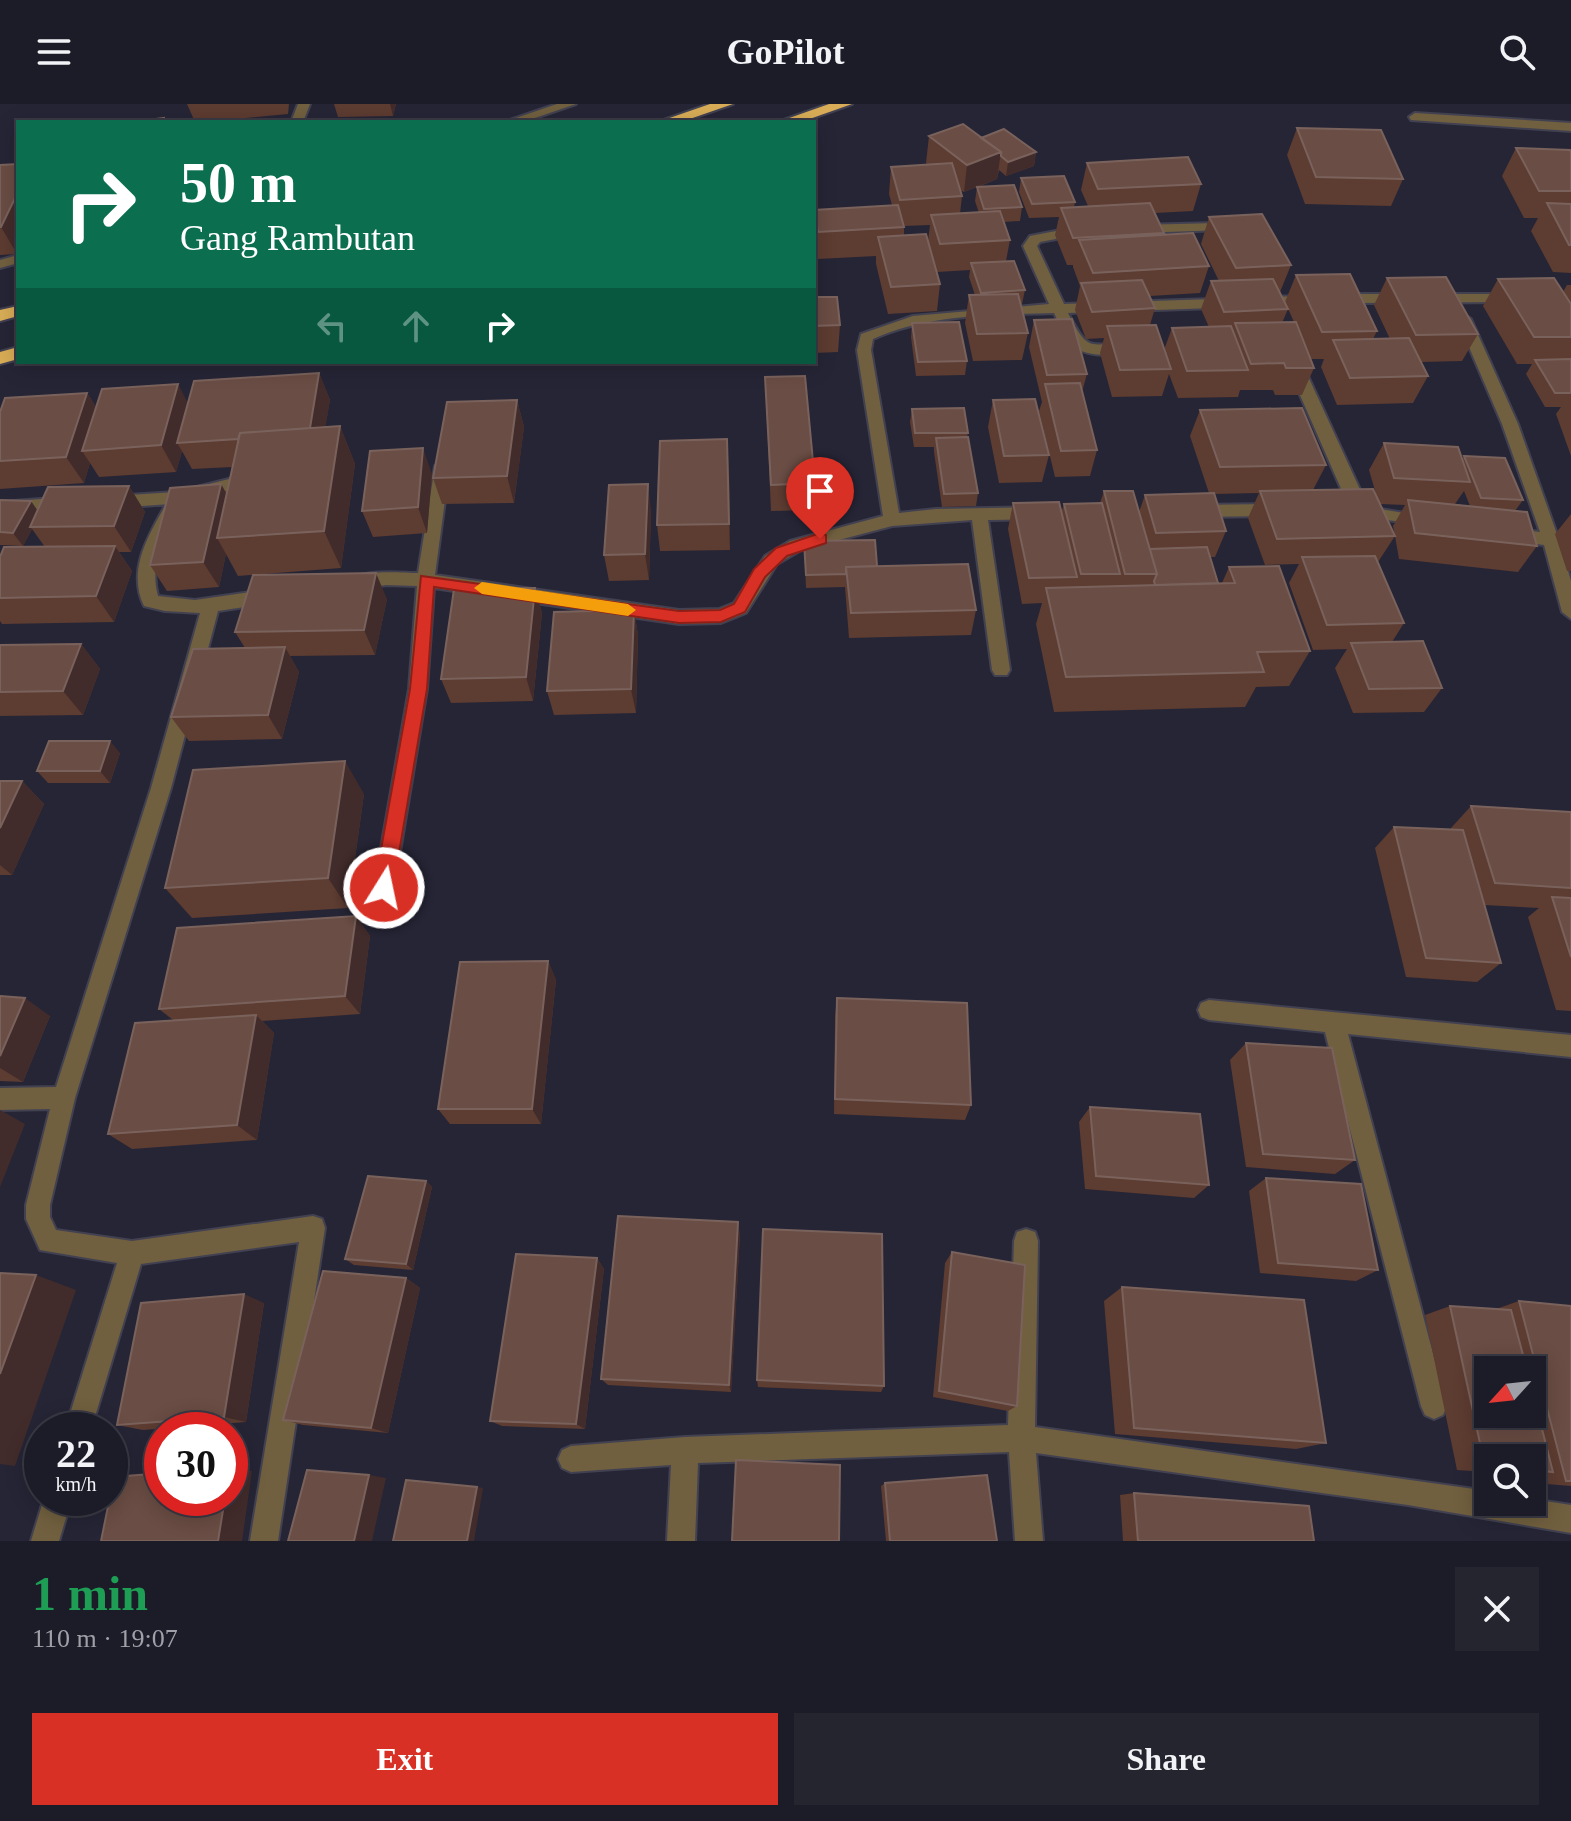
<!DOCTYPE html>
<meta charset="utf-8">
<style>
body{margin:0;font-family:"Times New Roman",serif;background:#252530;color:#f1f3f6;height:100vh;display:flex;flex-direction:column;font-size:30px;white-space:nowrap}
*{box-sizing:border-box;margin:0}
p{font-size:26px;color:#a0a1a8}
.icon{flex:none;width:44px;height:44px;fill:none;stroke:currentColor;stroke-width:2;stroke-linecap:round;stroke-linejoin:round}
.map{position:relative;height:1437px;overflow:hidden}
.sheet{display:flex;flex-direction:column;background:#1c1c28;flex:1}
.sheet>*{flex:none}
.hud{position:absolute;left:16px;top:16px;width:800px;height:244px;border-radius:0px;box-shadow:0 4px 20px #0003,0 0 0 2px #3a3a45;background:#0b6e4f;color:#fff;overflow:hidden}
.needle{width:52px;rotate:243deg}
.buttons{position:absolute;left:1474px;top:1252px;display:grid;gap:16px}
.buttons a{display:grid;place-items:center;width:72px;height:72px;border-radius:0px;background:#1c1c28;box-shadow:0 4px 20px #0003,0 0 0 2px #3a3a45;font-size:40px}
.speed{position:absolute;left:24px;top:1308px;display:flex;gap:16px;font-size:40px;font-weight:700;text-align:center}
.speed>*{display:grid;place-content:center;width:104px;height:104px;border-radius:50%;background:#1c1c28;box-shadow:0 4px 20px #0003,0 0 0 2px #3a3a45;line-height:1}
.speed small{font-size:20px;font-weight:400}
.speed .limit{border:12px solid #d22;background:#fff;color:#111}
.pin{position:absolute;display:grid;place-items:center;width:68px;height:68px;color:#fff;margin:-82px -34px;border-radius:50% 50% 50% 0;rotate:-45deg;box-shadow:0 0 8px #0007}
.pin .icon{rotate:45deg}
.me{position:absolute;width:88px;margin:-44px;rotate:10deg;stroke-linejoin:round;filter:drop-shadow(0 0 6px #0008)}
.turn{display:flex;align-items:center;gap:28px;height:168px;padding:0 32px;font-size:36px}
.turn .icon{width:104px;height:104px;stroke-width:2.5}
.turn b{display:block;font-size:56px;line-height:68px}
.lanes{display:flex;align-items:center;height:76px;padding:0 32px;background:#0003;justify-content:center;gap:40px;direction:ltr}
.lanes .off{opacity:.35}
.round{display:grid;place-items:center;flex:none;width:84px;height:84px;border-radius:0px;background:#252530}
.summary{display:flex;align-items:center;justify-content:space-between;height:136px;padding:0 32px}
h1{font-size:48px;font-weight:700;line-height:60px;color:#1e9e55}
.cta{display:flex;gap:16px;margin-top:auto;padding:16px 32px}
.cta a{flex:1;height:92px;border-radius:0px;background:#d93025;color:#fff;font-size:32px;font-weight:700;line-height:92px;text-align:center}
.cta a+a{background:#252530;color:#f1f3f6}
header{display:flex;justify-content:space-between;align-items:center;height:104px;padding:0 32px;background:#1c1c28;font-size:36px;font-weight:700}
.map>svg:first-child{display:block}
</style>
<header><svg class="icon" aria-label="menu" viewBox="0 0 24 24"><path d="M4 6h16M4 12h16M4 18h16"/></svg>GoPilot<svg class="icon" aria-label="search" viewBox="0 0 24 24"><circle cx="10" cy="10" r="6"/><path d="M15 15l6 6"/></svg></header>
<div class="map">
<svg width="1571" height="1437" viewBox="0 0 1571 1437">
<rect width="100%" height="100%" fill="#262536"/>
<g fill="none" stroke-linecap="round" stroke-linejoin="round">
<g stroke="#424151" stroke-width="4">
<path id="lane" d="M1415,9l156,10v8l-160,-11 -2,-3z"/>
</g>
<g stroke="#424151" stroke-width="4">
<path id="street" d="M298,0h12l-7,18h-12z
M557,0h19l-53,18h-19z
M1218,119l7,4 -2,3 -85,3 -7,-4 7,-4z
M1082,122l7,4 -2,3 -47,9 -3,4 27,58 295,-10h153l7,4 -7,4 -153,1 -291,10c23,46 22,25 63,34l2,3c-6,6 -14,5 -24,5 -37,0 -40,-11 -55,-42 -60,2 -126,1 -181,26l-2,11 28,163 37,-4 103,-2 8,6 -8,6 -51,1 22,150 -3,5h-12l-3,-5 -20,-150 -80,6 -91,24 -24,14 -31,49 -25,10 -42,1 -245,-36 -7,101 -33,199 -3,6 -7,3 -7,-3 -3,-6 35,-199 8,-103 -31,-1 -32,5 -9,-6c14,-16 54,-11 73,-11l17,-107 6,-2 8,6 -14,105 244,35 40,-1 15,-6 31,-47 25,-15 93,-25 -26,-166 4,-16 52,-18 136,-12 -26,-58 7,-10z
M18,151v8l-18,5v-8z
M1464,211l7,4 47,105 41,116 12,41v38l-9,-7 -18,-67 -35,-5 -8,-6 8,-6 31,4 -38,-108 -45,-105z
M1294,254l8,5 66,144 60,10v8l-75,-9 -67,-153z
M237,373l6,2v8l-72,17 8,6c-15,28 -30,54 -21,86l37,4 76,-11 9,7 -9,7 -53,8 -47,177 -96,310 -25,107v12l6,13 76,11 181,-25 9,3 3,9 -47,313h-28l49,-299 -158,22 -50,166h-26l52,-167 -77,-13 -14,-31v-14l24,-96 -50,1v-22l56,-1 95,-299 49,-175 -35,-2 -21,-5c-17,-35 4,-70 21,-100l6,-2 -59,4 -8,-6 8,-6 65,-4z
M68,393l8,6 -2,4 -74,7v-12z
M1279,400l8,6 -8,6 -84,1 -8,-6 8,-6z
M1209,896l362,35v22l-223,-23 99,372 -4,9 -9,4 -9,-4 -4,-9 -96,-374 -116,-12 -8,-3 -3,-7 3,-7z
M1026,1125l9,3 3,9 -3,186 453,64v11h44v-3l39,6v28l-163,-28 -372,-52 7,88h-28l-6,-89 -311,11 -3,78h-28l4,-76 -100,7 -9,-4 -4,-9 4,-9 9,-4 114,-9 323,-12 6,-184 3,-9z
M44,1394h28l-13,43h-28z"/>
</g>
<g stroke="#424151" stroke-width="4">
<path id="highway" d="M710,0h23l-52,18h-23z
M829,0h23l-51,18h-23z
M18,202v10l-18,5v-11z
M18,243v12l-18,5v-12z"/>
</g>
<use href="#lane" fill="#71603f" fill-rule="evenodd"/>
<use href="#street" fill="#71603f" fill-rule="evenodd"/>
<use href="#highway" fill="#d9ad57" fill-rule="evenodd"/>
</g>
<path fill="#5d3c31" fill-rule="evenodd" d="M187,0h102l-1,10 -85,8h-8z
M334,0h62l-3,12 -55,1z
M1297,24l106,51 -12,27 -86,-2 -18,-49z
M929,32l52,2 55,14 -2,14 -28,10 -7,-6 -2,9 -19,8 44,20 -2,14 -17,1 7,18 -4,21 19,29 -3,14h-1l7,29 -6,27 -49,1 -8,-38 4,-28h6l-6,-18 1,-7 -33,2 3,12 -3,27 -49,3 -12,-50v-8l-58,3 -4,-17v-32l78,-5 -3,-11 2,-27 37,-2 -2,-2zM977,83l-2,14 4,12 -19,1 2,-18 -2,-6 4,2zM930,121l-2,16 -24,-6v-9z
M1516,44l55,4v121l-18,-1 -22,-41 7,-13h-14l-22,-42z
M1087,59l114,21 -8,27 -38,2 9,20v2l45,31 -9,27 -50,3 5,12 -5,17 14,25 8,-22 37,-1 -8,-18 10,-28h8l-18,-37 8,-27 82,48 -11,27 8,17 -6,14 12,-1 -9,-20 11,-27 81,56 -4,8h17l-16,-34 13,-27 91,56 -16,27 -41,1 7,14 -15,27 -76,2 -16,-38 3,-8h-13l3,9 -12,27h-27l-2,-5h-33l-2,7 -60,1 -9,-24 -7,22 -50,1 -12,-44 4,-15 -18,1 -11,-29 5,-24 -7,-19v-2h-6l-12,-30 4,-18 -30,1 -10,-26 2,-14 54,24 -1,5 14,-1 -7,-16z
M0,61l17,89 -17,1z
M1498,175l65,13 4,-7h4v171l-15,-42 5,-7h-16l-19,-33 6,-10h-15l-34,-58z
M814,193l26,28 -2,27 -24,1z
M1034,216l53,54 -5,18 15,58 -7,26 -35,1 -16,-66 3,-9 -13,-55z
M912,219l55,38 -2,14 -49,1 -5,-39z
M319,269l11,27 -5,27 15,-1 15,38 -14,104 -103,8 -12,-22 -7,33 -52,4 -17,-26 71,-81 6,10 5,-27 -40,2 -10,-18 -6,21 -77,5 -9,-14 -6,20 -84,6v-77l87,-19 9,14 92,-4z
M765,273l50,106v27l-44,1z
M517,296l7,27 -10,76 -72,1 -9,-26z
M993,296l56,55 -7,27 -43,1 -11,-56z
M912,305l56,24 -1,4 11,56 -2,13 -34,1 -8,-55v-5h-20l-4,-25z
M1200,306l126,55 -13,25 63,4 -7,-24 15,-27 78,17 2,-4 59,44 -8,11 22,35 -19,26 -119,-13 -4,-23 -17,26 26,61 -12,19 50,46 -18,24 -71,1 -18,-45 12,-19 -34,1 -24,-67 10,-19 -34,1 -17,-47 11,-25 -45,1 12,37 -11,26h-5l8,26h4l7,-16 81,84 -21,35 -33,1 -11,20 -191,5 -18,-88 6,-21 -20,1 -14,-75 5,-26 48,10 3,-9 36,-1 4,-12 35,21 6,-17 64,-2 -19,-57zM1464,387l6,15 -15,-2zM1380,400l25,1 -12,21 2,10z
M729,362l1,84 -70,1 -3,-26z
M432,370l-5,59 -54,4 -11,-26z
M129,382l16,26 -14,40h-12l13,19 -18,51 -112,2 -2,-3v-64l45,-10 -13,-18 -9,17 -23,-1v-45l38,11z
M651,406l-2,70 -40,1 -5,-26z
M1571,410v57h-4l-12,-37z
M804,437l73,25 99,44 -5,25 -122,3 -4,-51 -39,1z
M535,484l7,25 -9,88 -82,2 -10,-24z
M387,495l-12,56 -85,1 9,16 -17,67 -93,2 -18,-24 74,-69 -10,-16z
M634,506l4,25 -2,78 -82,2 -7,-24z
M81,540l19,25 -17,46 -83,1v-71z
M120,649l-10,30h-62l-11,-12z
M0,677h22l22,23 -32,71h-12z
M364,690l-16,114 -156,10 -27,-30z
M1471,702l100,6v199l-15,-1 -28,-93 11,-9 -55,-3 17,58 -24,19 -71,-5 -31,-129 19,-21 57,3v-2z
M356,812l14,20 -10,78 -98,7 12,12 -17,107 -125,9 -24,-15 65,-114 -14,-11z
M548,857l8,19 -15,144h-91l-12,-15z
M0,892l50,20 -27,66 -23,-1z
M837,894l134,107 -6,15 -131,-6 1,-98z
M1246,939l109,117 -20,14 -89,-7 -16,-107z
M1090,1003l119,78 -15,13 -109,-9 -6,-67z
M1266,1074l112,92 -22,11 -96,-8 -11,-82z
M426,1077l6,6 -19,83 -59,-5 -9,-6z
M740,1130l-9,158 -123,-7 -7,-6z
M952,1148l65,154 -9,5 -75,-14 12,-134z
M597,1154l7,11 -19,160 -83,-3 -12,-5z
M406,1174l14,10 -32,145 -85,-8 -20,-5z
M1122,1183l204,156 -30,6 -181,-15 -11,-133z
M1519,1197l52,5v180l-37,-3 -2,-8v-17h-44v14l-31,-2 -32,-155 25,-9 46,3zM1488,1266h44v44z
M264,1199l-18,119 -103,8 -26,-5z
M757,1276l127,6 -3,6 -123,-5z
M885,1379l112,58h-111l-5,-55z
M1134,1389l180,48h-191l-3,-46z"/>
<path fill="#422c2b" d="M390,0h6l-3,12z
M1001,48l-4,27 -33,13 3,-27z
M1036,48l-2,14 -28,10 2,-14z
M18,88v61l-1,1 -16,-27z
M319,269l11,27 -10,61 -11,-27z
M178,280l14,27 -15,32 5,8 -6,21 -15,-27z
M87,289l17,26 -22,32 8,12 -6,20 -18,-26z
M517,296l7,27 -10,76 -7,-27z
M340,322l15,38 -14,104 -17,-37z
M727,335l2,27 1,84 -1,-26z
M423,344l9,26 -5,59 -9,-26z
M221,380l14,26 -18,28 9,16 -7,33 -16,-25z
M648,380l3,26 -2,70 -4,-26z
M129,382l16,26 -14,40 -17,-26z
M31,397l9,13 -10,13 2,2 -9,17 -10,-13z
M115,442l17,25 -18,51 -18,-26z
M376,469l11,26 -12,56 -11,-25z
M535,484l7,25 -9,88 -7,-24z
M634,506l4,25 -2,78 -5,-24z
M81,540l19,25 -17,46 -20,-24z
M285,543l14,25 -17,67 -14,-24z
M110,637l10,12 -10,30 -10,-12z
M345,657l19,33 -16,114 -20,-30z
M22,677l22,23 -32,71 -12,-10v-37z
M356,812l14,20 -10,78 -15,-18z
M548,857l8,19 -15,144 -9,-15z
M25,894l25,18 -27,66 -23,-14v-12z
M256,911l18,18 -17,107 -20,-15z
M0,1006l25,14 -25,63z
M426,1077l6,6 -19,83 -7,-6z
M738,1118l2,12 -9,158 -2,-7z
M597,1154l7,11 -19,160 -9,-5z
M36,1171l40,15 -61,176 -15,-2v-90z
M406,1174l14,10 -32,145 -17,-5z
M244,1190l20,9 -18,119 -22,-5z
M230,1364l22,3 -10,70h-24l7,-43h5z
M369,1371l17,3 -14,63h-18z
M477,1383l6,1 -9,53h-7z"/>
<path fill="#6a4d44" stroke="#7a625c" stroke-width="2" d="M164,14v4h-30z
M963,20l38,28 -34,13 -38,-29z
M1297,24l84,2 22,49 -87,-2z
M1004,25l32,23 -28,10 -7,-6v-4l-20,-14z
M1516,44l54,2 1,2v39h-32z
M1188,53l13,27 -103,5 -11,-26z
M952,59l10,33 -62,4 -9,-33z
M18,60v28l-17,35h-1v-62z
M1064,72l11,26 -43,2 -11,-26z
M1014,81l8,22 -38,2 -7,-22z
M1150,99l14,30 -91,5 -12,-30z
M1547,99l24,1v41h-2z
M898,101l6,22 -86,5 -4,-20v-2z
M1000,107l10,29 -70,4 -9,-29z
M1262,110l29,51 -55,3 -27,-51z
M1193,129l16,33 -116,7 -14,-33z
M926,130l14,50 -49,3 -13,-50z
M1014,157l11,29 -44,3 -10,-30z
M1350,170l27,57 -55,1 -26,-57z
M1446,173l32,57 -62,1 -29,-57z
M1554,174l17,26v33h-37l-36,-58z
M1273,175l15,30 -64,3 -13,-31z
M1142,176l13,28 -63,4 -11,-29z
M1018,190l10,39 -51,1 -8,-39z
M814,193h23l3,28 -26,1z
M1072,215l15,55 -40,1 -13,-55z
M959,218l8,39 -49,1 -6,-39z
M1296,218l18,46h-28l-2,-5 -33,1 -16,-41z
M1156,221l15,44 -51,1 -13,-44z
M1231,222l17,44 -61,1 -15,-43z
M1409,234l19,38 -78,2 -17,-38z
M1571,255v33l-1,1h-15l-20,-33z
M319,269l-9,55 -70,5 -2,6 -61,4 17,-62z
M805,272l10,107 -44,2 -6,-108z
M1080,279l17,67 -36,1 -16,-67z
M178,280l-17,61 -79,6 20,-62z
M87,289l-21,64 -66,4v-49l5,-14z
M1035,295l14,56 -45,1 -11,-56z
M517,296l-10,76 -74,2 14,-76z
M964,304l4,25h-53l-3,-24z
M1302,304l24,57 -106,2 -20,-57z
M340,322l-16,105 -107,7 23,-105z
M968,333l10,56 -34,1 -8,-56z
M727,335l2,85 -72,1 3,-84z
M1384,339l74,4 12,35 -76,-4z
M423,344l-5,59 -56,4 8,-60z
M1464,352l41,2 18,42 -42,-2z
M221,380l-18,78 -53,3 20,-77z
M648,380l-3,70 -41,1 5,-70z
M129,382l-15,40 -84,1 18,-40z
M1373,385l22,47 -118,3 -17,-48z
M1104,387h29l24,83h-32z
M1214,389l12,38 -70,2 -11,-38z
M0,396l31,1 -18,32 -13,-1z
M1408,396l119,12 10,34 -122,-13z
M1059,398l18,75 -48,1 -16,-75z
M1102,399l18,71h-39l-17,-70z
M875,436l2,26 -31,1v7l-40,1 -2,-34z
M115,442l-19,50 -96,2v-41l4,-10z
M1207,443l11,36 -63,2 -1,-4 3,-7 -7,-25z
M1375,452l29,67 -77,2 -25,-68z
M968,460l8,46 -125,3 -5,-46z
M1279,462l31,85 -53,1 7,20 -198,5 -20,-89 189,-5 -6,-16z
M376,469l-12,57 -129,2 18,-57z
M535,484l-9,89 -85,2 13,-90z
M634,506l-3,79 -84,2 7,-79z
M1423,537l19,47 -73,1 -18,-46z
M81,540l-18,47 -63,1v-47z
M285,543l-17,68 -97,2 22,-68z
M49,637h61l-10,30h-63z
M345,657l-17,117 -163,10 28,-118z
M0,677h22l-22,47z
M1471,702l100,6v76l-76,-5z
M1394,723l69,3 38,133 -75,-5z
M1552,793l19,1v59z
M356,812l-11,80 -186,13 18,-81z
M548,857l-16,148h-94l22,-147z
M0,892l25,2 -25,58z
M837,894l130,5 4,102 -136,-6z
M256,911l-19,110 -129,9 27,-111z
M1246,939l86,5 23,112 -92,-6z
M1090,1003l110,7 9,71 -113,-9z
M368,1072l58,5 -20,83 -61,-5z
M1266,1074l95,6 17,86 -100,-7z
M618,1112l120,6 -9,163 -128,-6z
M763,1125l119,5 2,152 -127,-6z
M952,1148l73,13 -8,141 -78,-15z
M516,1150l81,4 -21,166 -86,-3z
M323,1167l83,7 -35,150 -88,-8z
M0,1169l36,2 -36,99z
M1122,1183l182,13 22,143 -192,-15z
M244,1190l-20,123 -107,8 24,-122z
M1519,1197l52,5v175h-5z
M1450,1202l61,4 16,60h-39v44h44v-24l21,82 -21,-2v-12h-44v9l-3,-1z
M736,1356l104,5 -1,76h-107z
M307,1366l62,5 -15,66h-66z
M162,1369v25h63l-7,43h-117l13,-64z
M987,1371l10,66h-107l-5,-58z
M406,1376l71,7 -10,54h-74z
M1134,1389l175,13 5,35h-176z"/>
<path fill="#d93025" stroke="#8d1f18" stroke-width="2" d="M820,429l6,2v8l-39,13 -22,21 -20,35 -24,10 -42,1 -245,-36 -7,102 -34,199 -9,8 -7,-2 -3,-6 36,-199 11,-113 258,35 41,-1 14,-6 20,-35 22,-21z"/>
<path fill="#f59e0b" d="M482,478l146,22 8,6 -8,6 -146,-22 -8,-6z"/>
</svg>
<div class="buttons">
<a><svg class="needle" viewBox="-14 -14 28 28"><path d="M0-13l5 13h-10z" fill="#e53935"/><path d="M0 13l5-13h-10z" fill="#a0a1a8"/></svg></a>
<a><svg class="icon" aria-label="search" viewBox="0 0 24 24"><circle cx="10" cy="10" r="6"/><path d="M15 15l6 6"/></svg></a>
</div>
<div class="speed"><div>22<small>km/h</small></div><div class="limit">30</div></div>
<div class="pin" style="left:820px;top:435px;background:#d93025"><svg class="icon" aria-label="arrive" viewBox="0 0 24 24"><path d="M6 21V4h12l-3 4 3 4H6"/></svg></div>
<svg class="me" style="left:384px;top:784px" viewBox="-20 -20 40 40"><circle r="17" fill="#d93025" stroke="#fff" stroke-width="3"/><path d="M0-11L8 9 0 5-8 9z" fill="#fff"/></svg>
<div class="hud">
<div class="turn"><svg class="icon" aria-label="right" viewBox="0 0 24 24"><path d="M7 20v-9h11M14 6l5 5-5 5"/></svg><div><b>50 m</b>Gang Rambutan</div></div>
<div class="lanes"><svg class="icon off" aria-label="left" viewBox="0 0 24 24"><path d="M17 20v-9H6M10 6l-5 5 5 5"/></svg><svg class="icon off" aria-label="ahead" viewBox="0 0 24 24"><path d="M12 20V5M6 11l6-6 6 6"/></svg><svg class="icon" aria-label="right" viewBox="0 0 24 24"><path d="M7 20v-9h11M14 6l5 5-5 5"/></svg></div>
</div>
</div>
<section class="sheet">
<div class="summary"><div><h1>1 min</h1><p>110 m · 19:07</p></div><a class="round"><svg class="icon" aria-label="close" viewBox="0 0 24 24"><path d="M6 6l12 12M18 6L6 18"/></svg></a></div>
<div class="cta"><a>Exit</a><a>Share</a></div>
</section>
